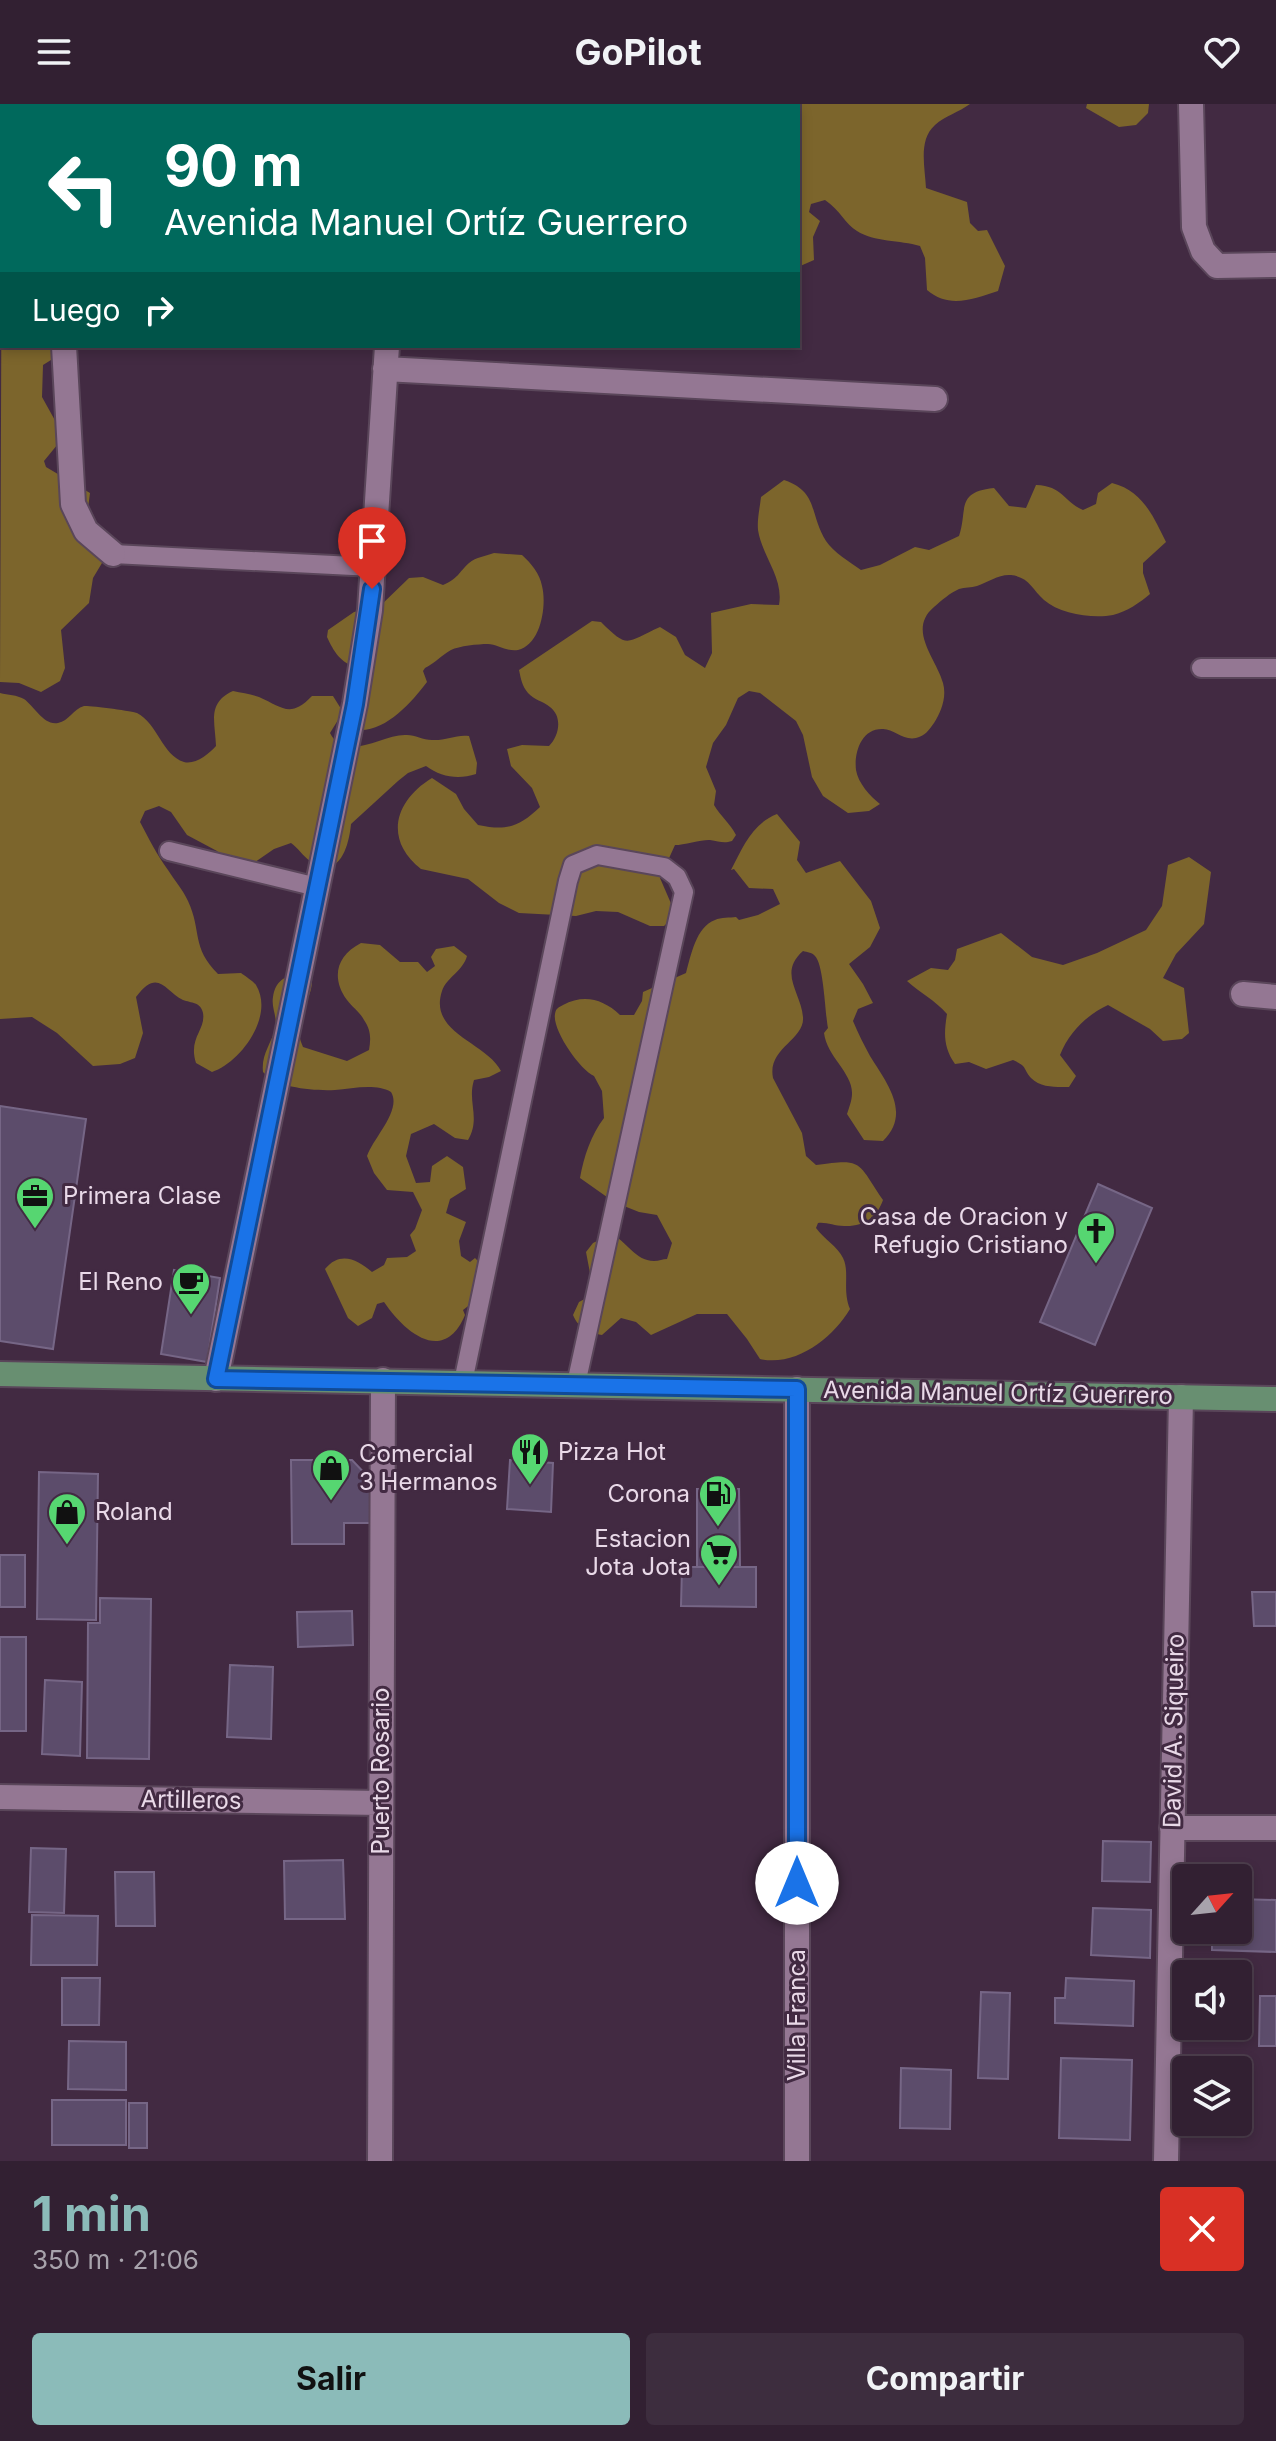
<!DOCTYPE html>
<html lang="es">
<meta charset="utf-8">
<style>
body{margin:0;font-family:Inter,sans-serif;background:#3d2d3e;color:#f1f3f6;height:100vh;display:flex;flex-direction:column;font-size:30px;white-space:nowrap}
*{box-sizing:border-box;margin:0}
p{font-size:26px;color:#a8a3ac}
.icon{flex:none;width:44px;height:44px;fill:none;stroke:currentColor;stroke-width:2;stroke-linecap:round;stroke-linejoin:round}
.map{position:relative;height:2057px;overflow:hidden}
.panel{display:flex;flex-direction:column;background:#322032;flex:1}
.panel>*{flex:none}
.hud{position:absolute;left:0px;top:0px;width:800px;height:244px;box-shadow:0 4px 12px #0003,0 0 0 2px #4d3e4d;background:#00695c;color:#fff;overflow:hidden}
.needle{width:52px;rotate:63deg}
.controls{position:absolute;left:1172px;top:1760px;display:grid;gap:16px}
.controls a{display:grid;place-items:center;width:80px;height:80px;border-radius:8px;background:#322032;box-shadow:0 4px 12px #0003,0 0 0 2px #4d3e4d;font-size:40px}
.pin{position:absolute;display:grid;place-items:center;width:68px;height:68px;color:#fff;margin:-82px -34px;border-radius:50% 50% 50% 0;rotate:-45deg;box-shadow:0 0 8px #0007}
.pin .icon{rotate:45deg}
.me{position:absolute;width:88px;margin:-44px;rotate:0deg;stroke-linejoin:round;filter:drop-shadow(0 0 6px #0008)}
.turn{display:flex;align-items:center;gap:28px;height:168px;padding:0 32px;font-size:36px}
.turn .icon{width:104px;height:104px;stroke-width:2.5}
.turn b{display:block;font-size:56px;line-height:68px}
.then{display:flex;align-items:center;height:76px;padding:0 32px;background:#0003;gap:16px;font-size:30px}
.round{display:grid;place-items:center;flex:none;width:84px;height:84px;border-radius:8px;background:#3d2d3e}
.head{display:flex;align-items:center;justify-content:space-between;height:136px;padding:0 32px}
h1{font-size:48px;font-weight:700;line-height:60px;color:#8bbbb9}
.primary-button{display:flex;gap:16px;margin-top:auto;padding:16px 32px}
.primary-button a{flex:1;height:92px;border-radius:8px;background:#8bbbb9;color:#111;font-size:32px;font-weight:700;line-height:92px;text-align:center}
.primary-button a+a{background:#3d2d3e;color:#f1f3f6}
header{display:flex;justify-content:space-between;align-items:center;height:104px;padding:0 32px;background:#322032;font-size:36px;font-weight:700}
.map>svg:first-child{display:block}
</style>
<header><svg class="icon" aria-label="menu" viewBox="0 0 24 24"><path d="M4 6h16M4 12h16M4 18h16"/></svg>GoPilot<svg class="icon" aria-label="heart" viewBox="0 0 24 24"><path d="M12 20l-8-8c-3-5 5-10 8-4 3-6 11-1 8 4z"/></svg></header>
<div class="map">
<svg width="1276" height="2057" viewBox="0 0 1276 2057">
<rect width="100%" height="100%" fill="#422a42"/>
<path fill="#7c652c" d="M421,0h549c-11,8 -25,12 -35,21 -17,15 -10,42 -9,63l41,14 3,21 8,8 9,-1 18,36 -7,25c-25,8 -49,18 -71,-1l-2,-32 -5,-12c-20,-6 -46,-4 -63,-15 -11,-6 -17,-21 -32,-31l-14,4 -2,8 11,9 -7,16 1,23 -16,7v-161z
M1087,0h62l-1,9 -12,12 -17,2 -33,-19z
M2,52v190h49v14l-8,5 -1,32 20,36v6l-18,22 2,6 44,26 -3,23 18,42 -12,20 -4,25 -28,27 4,38 -5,13 -19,11 -22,-9 -19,-1z
M784,376c35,12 25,34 42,61 7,11 24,21 35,29l19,-5 35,-18 14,3 30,-14c9,-26 -4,-44 35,-48l15,18 17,2 10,-23c27,1 27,16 47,25l13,-6 2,-11 14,-10c31,8 41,33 54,59l-23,21v10l7,21c-9,8 -24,18 -37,21 -20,4 -53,-1 -69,-15 -12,-11 -15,-23 -33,-25 -12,-1 -23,7 -34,11 -6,2 -12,1 -18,3 -9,4 -17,11 -25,18 -27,23 2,51 9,76 4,14 -2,29 -9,40 -5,7 -9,13 -18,15 -13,3 -23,-10 -34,-9 -21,0 -28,24 -26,41 2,13 14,26 24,34l-11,7 -21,2 -25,-17 -11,-19 -9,-42 -7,-14 -36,-28 -11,-2 -11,7 -12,27 -13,18 -7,24 10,24 -2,14c7,12 16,18 22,30l-4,6c-9,3 -13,0 -22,-1 -6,-1 -26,5 -35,5l-15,33 16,37 -12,11h-14l-32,-14 -22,-1 -20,5 -57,-3 -20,-10 -31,-24 -47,-10c-37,-29 -27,-68 11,-91l24,16 8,15 14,16c29,6 41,2 62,-18l-8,-19 -21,-22 -4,-17 15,-4 27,1c10,-10 14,-29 1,-39 -7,-6 -16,-7 -22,-14 -6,-7 -7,-14 -9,-23l73,-49 9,1c28,28 25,20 59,5l16,10 9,18 20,13 7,-15 -1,-40 40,-9 28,1c5,-27 -17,-49 -21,-75 -1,-11 2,-23 3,-33z
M494,449l28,2c9,8 18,19 20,31 5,19 -1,59 -24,64 -11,2 -21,-6 -30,-6 -10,0 -29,2 -37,6 -9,5 -16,13 -26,18l-2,3 4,11c-15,20 -40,48 -66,48l-4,-62c-17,-6 -23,-16 -30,-31l1,-7 26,-18 26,-6 29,-28 14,-1 20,8c16,-7 15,-12 26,-22 7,-6 17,-7 25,-10z
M233,587c9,2 18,3 26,6 23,10 31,22 53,-1h21l10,16 -13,21c15,31 54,0 77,2 8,0 16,5 25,5 13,1 25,-6 37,-4l8,27 -1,11c-18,6 -35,3 -50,-8l-18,7 -10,8 -47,43c-2,21 -11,57 -41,37 -7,-5 -12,-13 -19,-18l-17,6 -26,18 -22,-6 -9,-10 -30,-16 -16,-23 -12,-6 -14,5 -5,11c9,17 17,33 28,48 7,11 15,20 20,31 14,30 3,46 30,73l23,-1c4,3 12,8 15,12 19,31 -16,78 -44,87l-16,-9c-8,-25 10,-33 7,-50 -2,-11 -12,-10 -20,-13 -18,-9 -25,-33 -47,-3l7,36 -8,25 -15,6 -27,2 -36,-33 -25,-16 -32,2v-326c8,2 17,2 24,6 10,7 20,27 34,24 11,-2 15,-14 26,-17 2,-1 50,5 53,7 21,11 25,42 47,49 11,3 25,-8 32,-16 -1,-25 -9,-43 17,-55z
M777,710l23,28 -3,18 9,13 34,-12 31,40 9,27 -10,19 -21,17 14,20 10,19 -15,6 -5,12c5,12 11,24 17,35 16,26 42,57 13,85l-19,-1 -17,-26c2,-6 5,-14 5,-20 1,-21 -25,-37 -28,-61l4,-5c-3,-14 -4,-63 -13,-72 -2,-3 -8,-4 -12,-5 -25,22 -2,41 0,66 2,23 -36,31 -30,61l29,55 4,23 10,9c48,-7 41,-3 67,35 -6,17 -19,27 -39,26 -10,0 -17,-4 -26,-3l-2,5c8,11 22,19 27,30 7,14 -1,32 7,51 -17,29 -54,58 -90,50l-13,-20 -20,-25h-30l-46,21 -15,-13 -15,-4 -19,17c-15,-3 -23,-6 -29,-20l6,-13 15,-8 -8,-42 7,-9 18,-9c15,6 24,27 43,27 5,0 9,-2 13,-2l5,-16 -15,-28 -18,-3 -25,-10 -34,-24c4,-22 11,-43 24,-60l-2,-27 -8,-15c-14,-6 -42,-46 -39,-62 1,-6 3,-6 8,-9 21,-11 40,-6 57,10h14l8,-14 1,-9 43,-19c5,-18 10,-46 29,-53 6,-3 15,-2 21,-3l3,3 19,-5 22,-11 -7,-15 -24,-1 -15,-19 -3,1c12,-23 21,-46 46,-56z
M1189,753l22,15 -7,52 -28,30 -13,24 21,10 5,45 -7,6 -19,2 -13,-12 -42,-24c-21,10 -39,27 -48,50l16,21 -7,11c-13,0 -28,1 -38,-9 -9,-11 -3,-11 -18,-18l-27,9 -17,-7 -14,2c-12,-17 -11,-31 -8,-50 -12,-14 -27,-21 -40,-33l24,-13 17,2 7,-10 2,-11 44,-16 31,24 31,8 34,-12 49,-23 16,-24 6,-41z
M361,839l19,2 20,17h18l9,10 8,-6 -4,-9 5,-8 18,-3 13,10c-4,15 -20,21 -25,35 -14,42 44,51 59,80l-12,6 -15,3c-7,22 7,38 -6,60l-13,-2 -21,-14 -23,10 -5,22 10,27 14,-1 2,-16 15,-10 16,11 3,22 -16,10 -4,14 20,9 -7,19 2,15 9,6 5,-4 10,10 -5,29 -17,13 2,5c-21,50 -60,18 -81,-13l-7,2 -5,14 -14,8 -10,-8 -23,-49c15,-18 32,-10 47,3l12,-7 3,-7 20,-1 9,-6 -6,-16 5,-6 7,-19 -9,-18 -26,-2 -13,-17 -7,-17c7,-19 35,-46 24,-64 -16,-9 -39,-3 -56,-2 -22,1 -58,-2 -72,-18 -2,-17 8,-28 12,-43 3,-12 -4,-21 -2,-32 3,-22 21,-25 39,-20 2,27 -24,36 -9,70l44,14 22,-11c2,-11 2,-20 -5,-30 -4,-8 -12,-13 -17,-20 -16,-22 -11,-44 14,-57z"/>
<path fill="#5c4c6b" stroke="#766686" stroke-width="2" d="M0,1002l86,13 -33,230 -53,-8z
M1098,1080l54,24 -57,137 -55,-23z
M174,1166l46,8 -13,84 -46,-8z
M291,1356h61l19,20v43h-27v21h-52z
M510,1356l43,3 -2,49 -44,-3z
M39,1368l59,2 -2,146 -59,-1z
M697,1385h42l1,78h-43z
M0,1451h25v52h-25z
M682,1463h74v40l-75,-1z
M1252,1488h24v34h-22z
M100,1494l51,1 -2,160 -62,-1 1,-135h12z
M352,1507l1,34 -55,2 -1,-35z
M0,1533h26v94h-26z
M230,1561l43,2 -2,72 -44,-2z
M45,1576l37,2 -2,74 -38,-2z
M1103,1737l48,1 -1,40 -48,-1z
M31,1744l35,1 -2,64 -35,-1z
M343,1756l2,59h-60l-1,-58z
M115,1768h39l1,54h-39z
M1238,1795l38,1v52l-64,-2v-20h26z
M1093,1804l58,2 -1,48 -59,-3z
M32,1811l66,1 -1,49h-66z
M62,1874h38l-1,47h-37z
M1066,1874l68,3 -1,45 -78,-3v-25h10z
M981,1888l29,1 -2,86 -30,-1z
M1260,1892h16v50h-17z
M69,1937l57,1v48l-58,-1z
M1061,1954l71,2 -2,80 -71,-2z
M901,1964l50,2 -1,59 -50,-1z
M52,1996h74v45h-74z
M129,1999h18v45h-18z"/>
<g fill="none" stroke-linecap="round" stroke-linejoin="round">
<g stroke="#5a465a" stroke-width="22">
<path id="lane" d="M113,450l260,13
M1201,564h75
M169,747l148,36
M463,1278l105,-501 5,-16 24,-10 67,12 13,10 7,15 -108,492"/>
</g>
<g stroke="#5a465a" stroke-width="28">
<path id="street" d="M1191,0l3,123 9,24 14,15 59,-1
M69,2v-2
M405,2v-2
M64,242l9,158 13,27 27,23
M385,265l550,30
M1243,890l33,3
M216,1275l139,-675 15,-94 17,-264
M797,1285v772
M0,1693l381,6
M1172,1724h104
M380,2057l3,-781
M1166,2057l15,-764"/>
</g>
<g stroke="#5a465a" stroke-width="28">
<path id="primary" d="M0,1270l1276,25"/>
</g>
<use href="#lane" stroke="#947793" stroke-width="18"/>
<use href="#street" stroke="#947793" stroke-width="24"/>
<use href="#primary" stroke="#688f71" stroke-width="24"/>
</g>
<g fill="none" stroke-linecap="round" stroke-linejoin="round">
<g stroke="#114b97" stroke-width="20">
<path id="route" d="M372,485l-17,115 -139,675 581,10v494"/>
</g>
<use href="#route" stroke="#1a73e8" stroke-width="14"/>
</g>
<defs>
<g id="office-pin" transform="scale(2)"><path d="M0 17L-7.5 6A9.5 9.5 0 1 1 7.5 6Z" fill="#56d671" stroke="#422a42"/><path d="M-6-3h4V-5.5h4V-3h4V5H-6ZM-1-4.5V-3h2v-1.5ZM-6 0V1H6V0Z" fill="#111"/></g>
<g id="church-pin" transform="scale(2)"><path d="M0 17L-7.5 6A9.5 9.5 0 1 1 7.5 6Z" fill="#56d671" stroke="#422a42"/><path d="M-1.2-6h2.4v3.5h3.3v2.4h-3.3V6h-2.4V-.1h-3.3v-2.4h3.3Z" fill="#111"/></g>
<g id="cafe-pin" transform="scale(2)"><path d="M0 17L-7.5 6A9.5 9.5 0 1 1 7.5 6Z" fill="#56d671" stroke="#422a42"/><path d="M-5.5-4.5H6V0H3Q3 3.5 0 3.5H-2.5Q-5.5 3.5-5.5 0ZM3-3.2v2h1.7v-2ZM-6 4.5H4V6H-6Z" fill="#111"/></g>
<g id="restaurant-pin" transform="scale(2)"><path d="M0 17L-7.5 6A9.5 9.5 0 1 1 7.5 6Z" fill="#56d671" stroke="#422a42"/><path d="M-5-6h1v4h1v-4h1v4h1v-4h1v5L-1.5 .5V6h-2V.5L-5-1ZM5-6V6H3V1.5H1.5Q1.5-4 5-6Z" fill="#111"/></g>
<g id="shop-pin" transform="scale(2)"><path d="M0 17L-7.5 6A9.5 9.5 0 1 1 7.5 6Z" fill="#56d671" stroke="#422a42"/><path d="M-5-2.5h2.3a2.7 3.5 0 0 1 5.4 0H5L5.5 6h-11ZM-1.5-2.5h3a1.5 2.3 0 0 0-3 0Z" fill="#111"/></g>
<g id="fuel-pin" transform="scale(2)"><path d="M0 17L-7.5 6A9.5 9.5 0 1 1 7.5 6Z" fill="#56d671" stroke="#422a42"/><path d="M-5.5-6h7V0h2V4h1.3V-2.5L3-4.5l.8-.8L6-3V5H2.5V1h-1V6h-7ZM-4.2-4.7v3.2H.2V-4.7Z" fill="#111"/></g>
<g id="supermarket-pin" transform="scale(2)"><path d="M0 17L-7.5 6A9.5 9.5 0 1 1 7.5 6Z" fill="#56d671" stroke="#422a42"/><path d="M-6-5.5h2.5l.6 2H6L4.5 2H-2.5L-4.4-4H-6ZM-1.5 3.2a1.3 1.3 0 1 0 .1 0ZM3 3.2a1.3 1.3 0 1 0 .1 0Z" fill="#111"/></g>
</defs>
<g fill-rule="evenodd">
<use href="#office-pin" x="35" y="1092"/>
<use href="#church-pin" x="1096" y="1127"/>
<use href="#cafe-pin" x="191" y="1178"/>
<use href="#restaurant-pin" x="530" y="1348"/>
<use href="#shop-pin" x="331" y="1364"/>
<use href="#fuel-pin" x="718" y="1390"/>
<use href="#shop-pin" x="67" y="1408"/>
<use href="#supermarket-pin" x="719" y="1449"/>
</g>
<g text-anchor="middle" stroke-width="6" stroke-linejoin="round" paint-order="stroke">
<g font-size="24" fill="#e9d9e8" stroke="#422a42" text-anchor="start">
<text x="63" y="1100">Primera Clase</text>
<text x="1068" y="1121" text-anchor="end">Casa de Oracion y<tspan x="1068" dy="28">Refugio Cristiano</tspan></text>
<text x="163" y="1186" text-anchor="end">El Reno</text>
<text x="558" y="1356">Pizza Hot</text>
<text x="359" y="1358">Comercial<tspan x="359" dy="28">3 Hermanos</tspan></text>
<text x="690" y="1398" text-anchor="end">Corona</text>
<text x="95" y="1416">Roland</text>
<text x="691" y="1443" text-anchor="end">Estacion<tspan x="691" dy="28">Jota Jota</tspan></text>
</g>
<g font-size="24" fill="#e9d9e8" stroke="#422a42">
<text transform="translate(998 1289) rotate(1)" y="8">Avenida Manuel Ortíz Guerrero</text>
<text transform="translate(1174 1627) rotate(-89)" y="8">David A. Siqueiro</text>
<text transform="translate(381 1667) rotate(-90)" y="8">Puerto Rosario</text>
<text transform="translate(191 1696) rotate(1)" y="8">Artilleros</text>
<text transform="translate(797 1911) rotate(-90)" y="8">Villa Franca</text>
</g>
</g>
</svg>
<div class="controls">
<a><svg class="needle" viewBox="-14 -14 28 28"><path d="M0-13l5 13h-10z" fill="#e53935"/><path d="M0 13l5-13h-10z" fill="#a8a3ac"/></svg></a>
<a><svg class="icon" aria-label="sound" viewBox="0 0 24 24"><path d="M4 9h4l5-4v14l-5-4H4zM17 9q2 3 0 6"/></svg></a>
<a><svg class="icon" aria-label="layers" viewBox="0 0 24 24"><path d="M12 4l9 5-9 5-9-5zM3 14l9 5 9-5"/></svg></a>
</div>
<div class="pin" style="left:372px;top:485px;background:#d93025"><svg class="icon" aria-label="arrive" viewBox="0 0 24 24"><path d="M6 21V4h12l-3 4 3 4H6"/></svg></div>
<svg class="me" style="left:797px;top:1779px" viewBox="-20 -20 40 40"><circle r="19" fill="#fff"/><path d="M0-13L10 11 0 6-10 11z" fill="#1a73e8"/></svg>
<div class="hud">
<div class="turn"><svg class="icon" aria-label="left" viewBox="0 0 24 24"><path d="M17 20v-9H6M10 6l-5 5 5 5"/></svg><div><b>90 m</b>Avenida Manuel Ortíz Guerrero</div></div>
<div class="then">Luego<svg class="icon" aria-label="right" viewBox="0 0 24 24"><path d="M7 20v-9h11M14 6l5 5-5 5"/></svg></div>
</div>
</div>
<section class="panel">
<div class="head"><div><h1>1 min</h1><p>350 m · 21:06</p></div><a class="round" style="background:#d93025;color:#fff"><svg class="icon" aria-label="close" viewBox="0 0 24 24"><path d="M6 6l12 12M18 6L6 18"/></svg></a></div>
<div class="primary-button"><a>Salir</a><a>Compartir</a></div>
</section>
